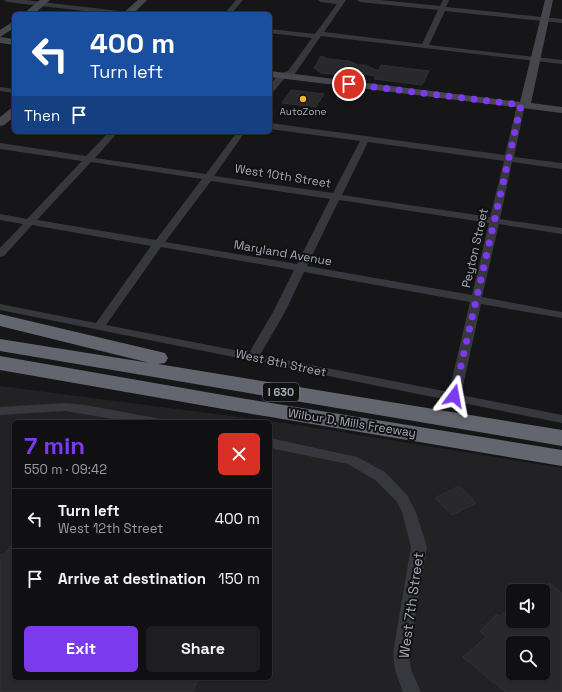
<!DOCTYPE html>
<meta charset="utf-8">
<style>
body{margin:0;font-family:"Space Grotesk",sans-serif;background:#1e1e20;color:#f1f3f6;height:100vh;display:flex;flex-direction:column;font-size:15px;white-space:nowrap}
*{box-sizing:border-box;margin:0}
p{font-size:13px;color:#9c9d9f}
.icon{flex:none;width:22px;height:22px;fill:none;stroke:currentColor;stroke-width:2;stroke-linecap:round;stroke-linejoin:round}
.map{position:relative;flex:1;overflow:hidden}
.panel{position:absolute;left:12px;top:420px;width:260px;height:260px;display:flex;flex-direction:column;background:#101012;border-radius:6px;box-shadow:0 1px 3px #0004,0 0 0 1px #303032}
.panel>*{flex:none}
.banner{position:absolute;left:12px;top:12px;width:260px;height:122px;border-radius:6px;box-shadow:0 1px 3px #0004,0 0 0 1px #303032;background:#1a4fa0;color:#fff;overflow:hidden}
.fabs{position:absolute;left:506px;top:584px;display:grid;gap:8px}
.fabs a{display:grid;place-items:center;width:44px;height:44px;border-radius:6px;background:#101012;box-shadow:0 1px 3px #0004,0 0 0 1px #303032;font-size:20px}
.pin{position:absolute;display:grid;place-items:center;width:34px;height:34px;color:#fff;margin:-17px;border:2px solid #fff;border-radius:50%;box-shadow:0 1px 4px #0007}
.me{position:absolute;width:44px;margin:-22px;rotate:13deg;stroke-linejoin:round;filter:drop-shadow(0 0 3px #0008)}
.turn{display:flex;align-items:center;gap:14px;height:84px;padding:0 12px;font-size:18px}
.turn .icon{width:52px;height:52px;stroke-width:2.5}
.turn b{display:block;font-size:28px;line-height:34px}
.then{display:flex;align-items:center;height:38px;padding:0 12px;background:#0003;gap:8px;font-size:15px}
.round{display:grid;place-items:center;flex:none;width:42px;height:42px;border-radius:6px;background:#1e1e20}
.summary{display:flex;align-items:center;justify-content:space-between;height:68px;padding:0 12px}
h1{font-size:24px;font-weight:800;line-height:30px;color:#7c3aed}
.button{display:flex;gap:8px;margin-top:auto;padding:8px 12px}
.button a{flex:1;height:46px;border-radius:6px;background:#7c3aed;color:#fff;font-size:16px;font-weight:800;line-height:46px;text-align:center}
.button a+a{background:#1e1e20;color:#f1f3f6}
ul{padding:0;list-style:none}
li{display:flex;align-items:center;gap:12px;height:60px;padding:0 12px;border-top:1px solid #303032}
li div{flex:1}
li b{display:block;font-size:15px}
li em{font-style:normal}
.map>svg:first-child{display:block}
</style>
<div class="map">
<svg width="562" height="692" viewBox="0 0 562 692">
<rect width="100%" height="100%" fill="#161618"/>
<path fill="#222225" fill-rule="evenodd" d="M0,386l292,38 270,44v224h-562zM14,422h256v256h-256zM513,591h30v30h-30zM513,643h30v30h-30z"/>
<path fill="#29292c" stroke="#303034" fill-rule="evenodd" d="M321,56l7,3 21,2 9,4h7l13,6 3,-6 48,6 -7,14 -48,-6 1,-3 -25,-4 -10,3 -19,-2 -7,-5z
M291,90l33,4 -8,13 -34,-4z
M459,486l17,17 -24,12 -17,-17z
M14,541v137h184l-5,14h-193v-137l5,-1z
M549,583l13,10v99h-57l-42,-35 23,-20 -6,-6 17,-17 3,2 7,-6 6,5v6h30v-33zM513,643h30v30h-30z"/>
<g fill="none" stroke-linecap="round" stroke-linejoin="round">
<path fill="#37383d" fill-rule="evenodd" d="M4,0h21l103,12 3,2h-21l-103,-12z
M236,0h7l-12,14h-7z
M318,0h28l-22,32 98,12 16,-34 -78,-8 -3,-2h23l60,6 3,-6h6l-3,7 116,12v4l-117,-12 -16,34 133,15v4l-241,-28 -27,39 -9,3 -12,14h-3v-7l9,-11 9,-3 24,-33 -42,-5v-4l45,5 22,-30 -16,-2z
M0,87l14,2v4l-14,-2z
M521,102l4,3 -11,52 48,6v6l-50,-7 -12,57 62,9v6l-63,-10 -17,73 80,15v6l-81,-14 -20,91 101,20v8l-562,-113v-6l96,19 55,-77 -119,-21 -28,31 -4,1v-9l23,-24 -23,-4v-6l27,5 55,-58 -82,-12v-6l86,13 23,-24h9l-23,26 111,16 31,-42h8l-31,44 119,17 27,-52 -90,-12v-6l235,32 12,-50zM368,142l136,19 -14,56 -148,-22zM91,162l111,17 -46,61 -119,-20zM211,181l119,18 -33,65 -132,-22zM339,200l150,23 -17,72 -165,-29zM161,247l133,23 -21,42 -24,41 -143,-28zM304,272l166,30 -21,90 -189,-37 25,-43z
M65,403l20,2 71,13 5,1 2,3h-31l-67,-11 -65,4v-8z
M270,438l87,19 28,15 22,23 9,17 11,35 -18,106 2,17 10,22h-18l-8,-22 -2,-17 18,-106 -9,-35 -5,-10 -22,-22 -27,-16 -78,-16z"/>
<path fill="#45474d" fill-rule="evenodd" d="M40,0h10l-16,14h-11z
M138,0h9l-14,14h-11z
M545,0h8l-22,103 31,4v6l-292,-36v-6l250,31z
M14,21v7l-14,9v-7z
M0,37l14,2v6l-14,-2z
M14,108v9l-10,8 -4,1v-9l10,-8z"/>
<path fill="#63666e" fill-rule="evenodd" d="M0,314l165,39 3,5 -3,5 -7,1 404,66v16l-562,-95v-12l150,24 -150,-37z
M0,356l246,43 316,51v16l-316,-53 -246,-43z"/>
</g>
<g fill="none" stroke-linecap="round" stroke-linejoin="round">
<path stroke="#7c3aed" stroke-width="7" stroke-dasharray="0 12.6" d="M349,84l172,21 -67,291"/>
</g>
<circle fill="#f2b134" stroke="#111113" stroke-width="1.5" cx="303" cy="99" r="4"/>
<g text-anchor="middle" stroke-width="4" stroke-linejoin="round" paint-order="stroke">
<g font-size="10" fill="#a8adb8" stroke="#111113">
<text x="303" y="115">AutoZone</text>
</g>
<rect fill="#111113" stroke="#7b7e86" stroke-width="1" x="263" y="383" width="36" height="18" rx="3"/>
<g font-size="11" font-weight="bold" fill="#a8adb8">
<text x="281" y="396">I 630</text>
</g>
<g font-size="12" fill="#a8adb8" stroke="#111113">
<text transform="translate(283 176) rotate(9)" y="4">West 10th Street</text>
<text transform="translate(475 248) rotate(-77)" y="4">Peyton Street</text>
<text transform="translate(283 253) rotate(10)" y="4">Maryland Avenue</text>
<text transform="translate(281 363) rotate(12)" y="4">West 8th Street</text>
<text transform="translate(352 423) rotate(9)" y="4">Wilbur D. Mills Freeway</text>
</g>
<g font-size="14" fill="#a8adb8" stroke="#111113">
<text transform="translate(411 605) rotate(-82)" y="5">West 7th Street</text>
</g>
</g>
</svg>
<div class="fabs">
<a><svg class="icon" aria-label="sound" viewBox="0 0 24 24"><path d="M4 9h4l5-4v14l-5-4H4zM17 9q2 3 0 6"/></svg></a>
<a><svg class="icon" aria-label="search" viewBox="0 0 24 24"><circle cx="10" cy="10" r="6"/><path d="M15 15l6 6"/></svg></a>
</div>
<div class="pin" style="left:349px;top:84px;background:#d93025"><svg class="icon" aria-label="arrive" viewBox="0 0 24 24"><path d="M6 21V4h12l-3 4 3 4H6"/></svg></div>
<svg class="me" style="left:454px;top:396px" viewBox="-20 -20 40 40"><path d="M0-17L14 15 0 8-14 15z" fill="#7c3aed" stroke="#fff" stroke-width="4"/></svg>
<div class="banner">
<div class="turn"><svg class="icon" aria-label="left" viewBox="0 0 24 24"><path d="M17 20v-9H6M10 6l-5 5 5 5"/></svg><div><b>400 m</b>Turn left</div></div>
<div class="then">Then<svg class="icon" aria-label="arrive" viewBox="0 0 24 24"><path d="M6 21V4h12l-3 4 3 4H6"/></svg></div>
</div>
<section class="panel">
<div class="summary"><div><h1>7 min</h1><p>550 m · 09:42</p></div><a class="round" style="background:#d93025;color:#fff"><svg class="icon" aria-label="close" viewBox="0 0 24 24"><path d="M6 6l12 12M18 6L6 18"/></svg></a></div>
<ul>
<li><svg class="icon" aria-label="left" viewBox="0 0 24 24"><path d="M17 20v-9H6M10 6l-5 5 5 5"/></svg><div><b>Turn left</b><p>West 12th Street</p></div><em>400 m</em></li>
<li><svg class="icon" aria-label="arrive" viewBox="0 0 24 24"><path d="M6 21V4h12l-3 4 3 4H6"/></svg><div><b>Arrive at destination</b></div><em>150 m</em></li>
</ul>
<div class="button"><a>Exit</a><a>Share</a></div>
</section>
</div>
